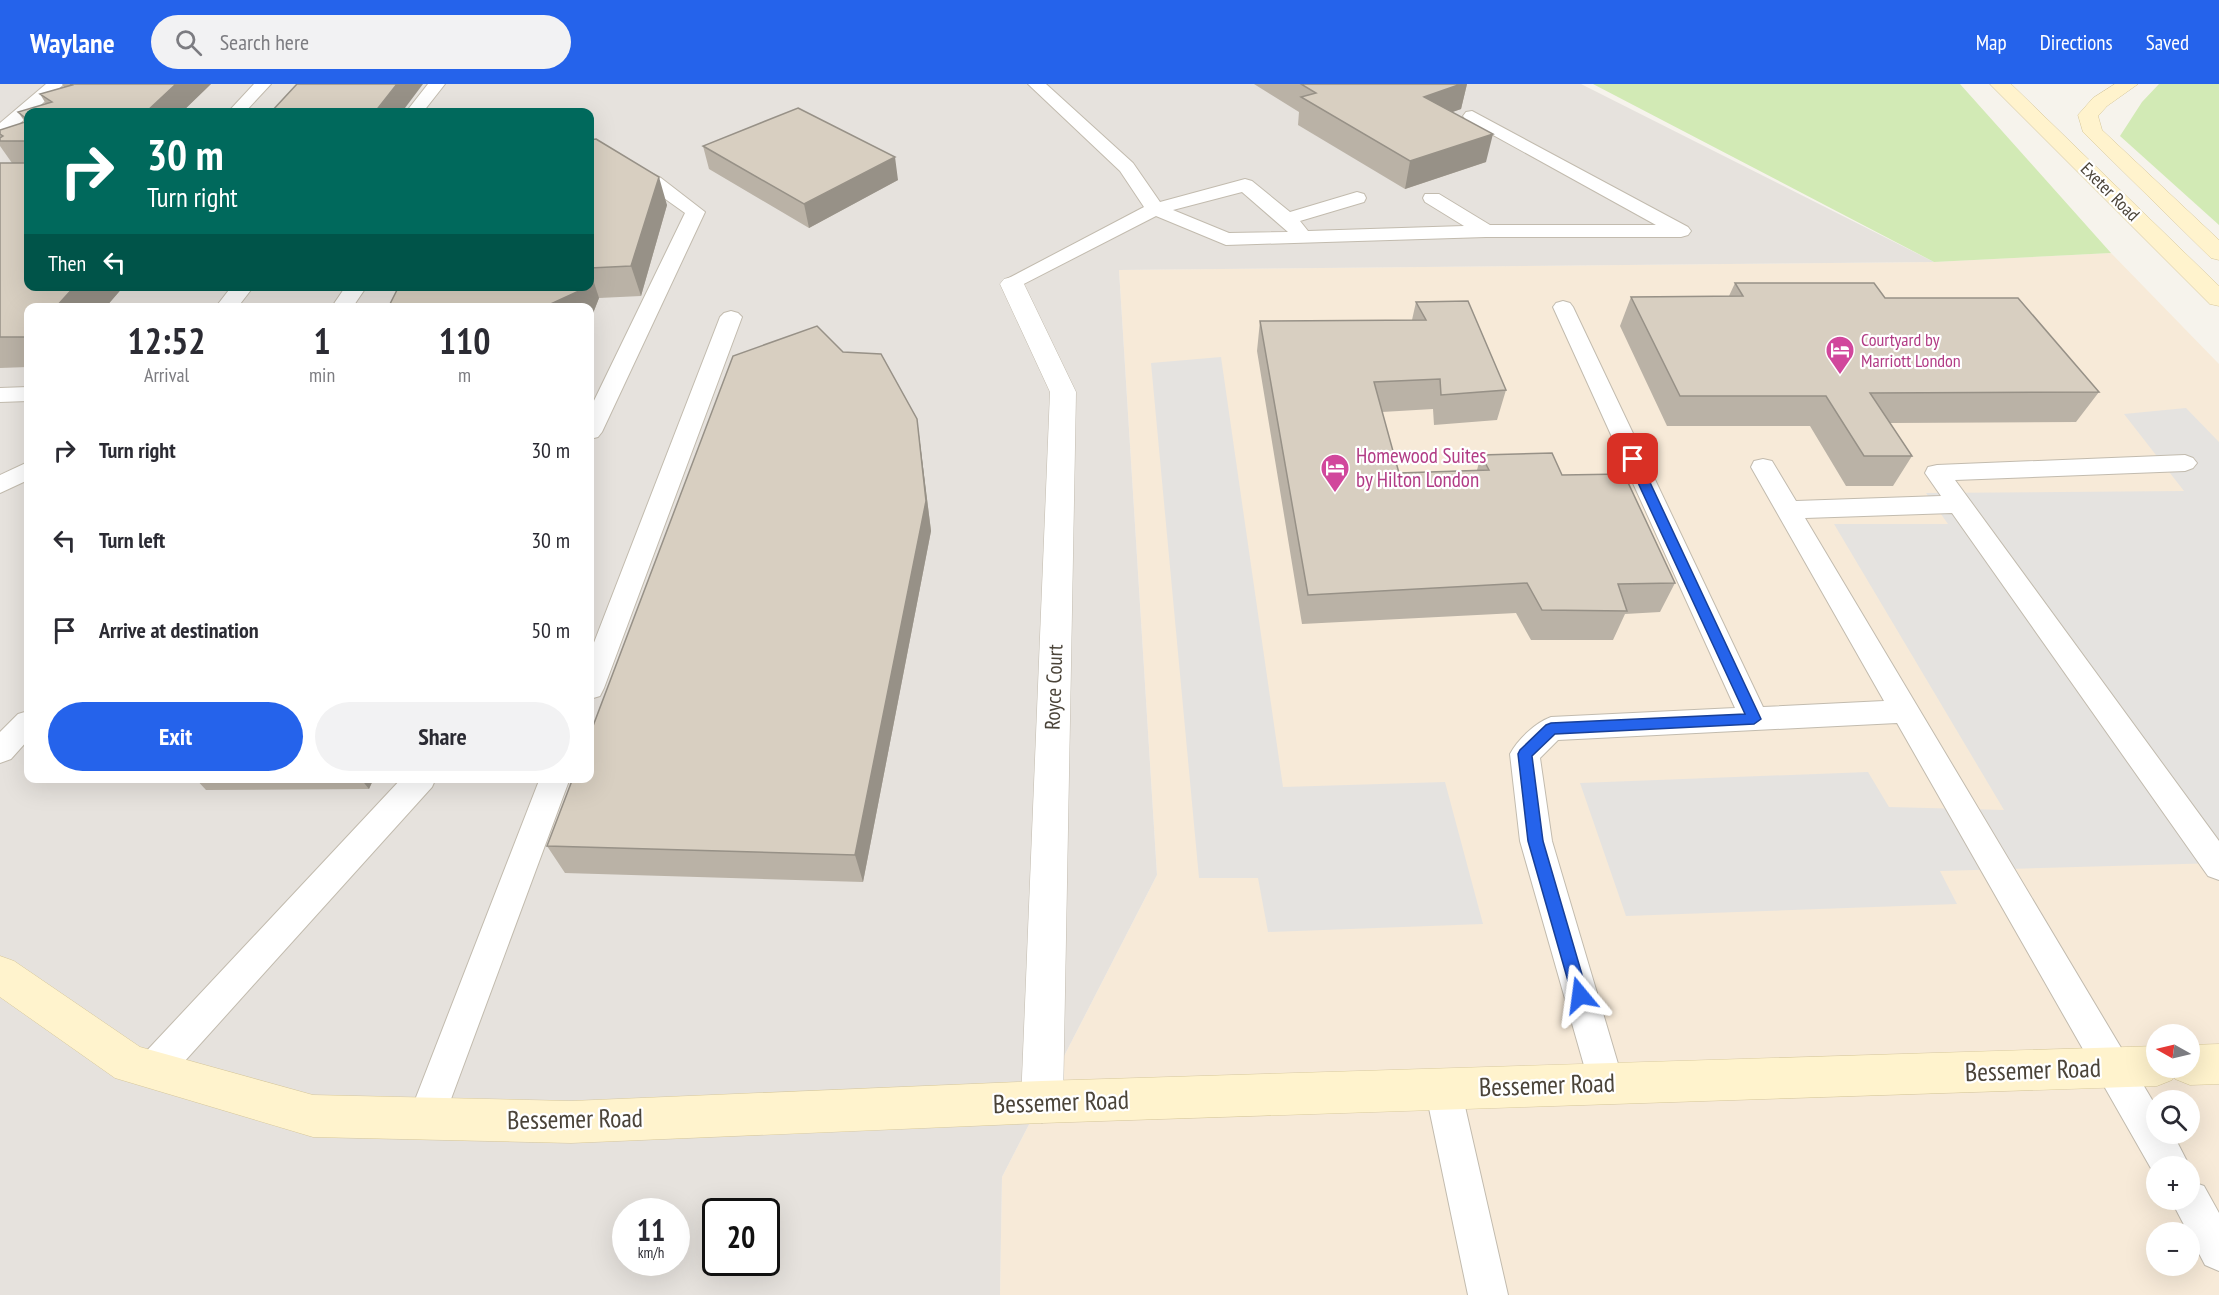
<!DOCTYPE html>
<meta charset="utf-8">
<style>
body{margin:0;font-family:"PT Sans Narrow",sans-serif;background:#f2f2f3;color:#2b2b33;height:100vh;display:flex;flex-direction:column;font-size:22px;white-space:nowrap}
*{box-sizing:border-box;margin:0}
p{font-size:20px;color:#7c7c81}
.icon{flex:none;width:33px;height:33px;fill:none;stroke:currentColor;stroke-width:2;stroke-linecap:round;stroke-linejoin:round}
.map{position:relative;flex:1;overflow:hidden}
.panel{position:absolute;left:24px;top:219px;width:570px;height:480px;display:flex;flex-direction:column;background:#fff;border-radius:12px;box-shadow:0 6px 24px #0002}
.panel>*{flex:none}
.top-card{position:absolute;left:24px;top:24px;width:570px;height:183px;border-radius:12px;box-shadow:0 6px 24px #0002;background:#00695c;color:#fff;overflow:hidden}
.needle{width:39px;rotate:278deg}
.controls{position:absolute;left:2146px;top:940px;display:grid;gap:12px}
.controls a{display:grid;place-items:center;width:54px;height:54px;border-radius:50%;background:#fff;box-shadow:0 6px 24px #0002;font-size:30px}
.speed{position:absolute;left:612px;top:1114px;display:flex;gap:12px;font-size:30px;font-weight:700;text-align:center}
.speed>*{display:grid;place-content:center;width:78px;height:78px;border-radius:50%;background:#fff;box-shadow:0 6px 24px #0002;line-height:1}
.speed small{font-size:15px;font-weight:400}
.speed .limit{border:3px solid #111;border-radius:9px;background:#fff;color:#111}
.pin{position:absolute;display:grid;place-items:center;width:51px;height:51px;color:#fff;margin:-26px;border-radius:12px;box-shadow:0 3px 9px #0006}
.me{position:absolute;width:66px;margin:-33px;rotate:344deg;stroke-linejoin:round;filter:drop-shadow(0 0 4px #0008)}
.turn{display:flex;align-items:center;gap:21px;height:126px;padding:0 24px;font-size:27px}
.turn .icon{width:78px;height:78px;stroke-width:2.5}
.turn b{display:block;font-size:42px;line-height:51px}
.then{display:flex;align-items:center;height:57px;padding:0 24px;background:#0003;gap:12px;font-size:22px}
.eta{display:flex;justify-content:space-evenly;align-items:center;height:102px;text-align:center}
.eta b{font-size:36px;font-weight:700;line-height:42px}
.cta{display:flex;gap:12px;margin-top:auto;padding:12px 24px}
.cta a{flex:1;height:69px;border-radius:36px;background:#2563eb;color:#fff;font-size:24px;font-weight:700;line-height:69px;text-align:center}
.cta a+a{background:#f2f2f3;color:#2b2b33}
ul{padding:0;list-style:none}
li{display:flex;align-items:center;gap:18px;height:90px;padding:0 24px}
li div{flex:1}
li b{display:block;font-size:22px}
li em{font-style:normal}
header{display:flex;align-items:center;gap:36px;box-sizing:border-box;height:84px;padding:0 30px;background:#2563eb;color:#fff}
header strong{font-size:28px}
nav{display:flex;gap:33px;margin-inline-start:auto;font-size:21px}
.search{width:420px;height:54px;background:#f2f2f3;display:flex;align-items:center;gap:15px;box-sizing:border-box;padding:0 21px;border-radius:33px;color:#7c7c81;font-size:22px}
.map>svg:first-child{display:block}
</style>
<header>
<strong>Waylane</strong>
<div class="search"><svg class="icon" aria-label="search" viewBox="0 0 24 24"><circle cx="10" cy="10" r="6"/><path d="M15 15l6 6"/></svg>Search here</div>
<nav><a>Map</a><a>Directions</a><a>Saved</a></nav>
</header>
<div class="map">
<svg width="2219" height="1211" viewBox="0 0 2219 1211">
<rect width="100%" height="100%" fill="#f6f3ec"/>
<path fill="#f7ead8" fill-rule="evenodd" d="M2111,169l108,111v931h-1219l2,-118 155,-302 -38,-605 815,-8zM2157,951h33v33h-33zM2157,1017h33v33h-33zM2157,1083h33v33h-33zM2157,1149h33v33h-33z"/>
<path fill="#e6e2dd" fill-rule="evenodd" d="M0,0h1581l353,178 -815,8 38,605 -155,302 -2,118h-1000zM28,28h562v174h-562zM28,224h562v470h-562zM626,1128h50v51h-50zM716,1128h50v51h-50z"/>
<path fill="#d2eab5" d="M1593,0h367l151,169 -177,9z
M2159,0h60v141l-99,-89 22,-34z"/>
<path fill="#e5e3e0" d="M1221,273l62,430 162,-5 38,142 -215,8 -10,-54h-59l-48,-515z
M2186,324l33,34v421l-279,8 17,33 -331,12 -46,-133 288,-11 21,35 115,3 -170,-286h114l-22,-31 258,-2 -60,-77z"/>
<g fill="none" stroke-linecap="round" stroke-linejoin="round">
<g stroke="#c2bbae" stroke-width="2">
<path id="lane" d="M46,0h18l-31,28h-5v4l-22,20 -6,1v-14z
M254,0h17l-26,28h-17z
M428,0h17l-22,28h-17z
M1028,0h18l87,79 27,39 85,-23 7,2 38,31 67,-20 7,2 2,4 -2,4 -64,19 8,10 156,-5 -39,-24 -2,-4 2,-4h14l51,31h166l-190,-105 -3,-4 3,-4 6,-1 216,116 3,4 -3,4 -7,2h-195l-260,8 -70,-29 -144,74 -7,-2 -3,-4 3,-4 139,-73 -24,-36zM1242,108l46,40 -59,1 -56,-23z
M598,63l63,31 44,34 -103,220 -4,5 -8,2v-30l95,-196 -38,-27 -52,-28h-5v-10z
M232,202h22l-17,22h-22z
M346,202h21l-15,22h-21z
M1563,217l7,2 3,4 190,400 121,-6 -133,-234 3,-6 9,-2 9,2 24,40 145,-5 -16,-23 3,-6 9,-2 248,-10 8,3 4,5 -4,5 -8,3 -230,9 264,361v39l-11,-4 -256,-363 -147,5 352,590v26h16l17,33h-33v12l-260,-456 -339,17 -18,18 12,83 72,243 -5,13 -13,5 -13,-5 -73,-256 -10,-87c8,-15 25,-31 41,-37l184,-9 -182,-401 3,-4z
M731,227l7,2 4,4 -138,371 -4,8 -10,3v-46l130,-336 4,-4z
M28,303v14l-28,1v-14z
M28,378v18l-28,13v-18z
M28,627v29l-17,19 -11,4v-31l18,-18z
M402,694h34l-4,9 -267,296 -13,5 -13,-5 -5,-12 5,-12z
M540,694h30l-126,340 -5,13 -13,5 -13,-5 -5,-13z
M1443,987l13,5 5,13 47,206h-40l-43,-206 5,-13z
M2190,1097l14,5 15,27v58l-14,-6 -34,-65h19z"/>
</g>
<g stroke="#c2bbae" stroke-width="1">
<path id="street" d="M1012,193l8,2 4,5 52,108 -13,710 -6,15 -15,6 -15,-6 -6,-15 29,-710 -50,-108 4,-5z"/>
</g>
<g stroke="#d6c79b" stroke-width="1">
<path id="secondary" d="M1990,0h21l208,202v20l-9,-2z
M2115,0h23l-31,22 -9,10 4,14 117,110v20l-8,-2 -128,-126 -5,-17 15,-17z
M0,872l14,5 126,86 173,48 258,6 471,-20 1115,-35v22h33v-23l29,-1v40l-29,1 -15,-6 -1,-3 -2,4 -15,6 -1115,37 -471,20 -258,-6 -198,-59 -115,-81z"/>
</g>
<use href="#lane" fill="#fff" fill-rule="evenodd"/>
<use href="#street" fill="#fff" fill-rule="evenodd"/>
<use href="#secondary" fill="#fff3cd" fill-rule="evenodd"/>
</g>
<path fill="#bab2a6" d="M62,0h149l-29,28h-154v174h96l-19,22h-77v59l-28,1v-205h12l-12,-17v-16l25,-8 -7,-10 28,-8 -6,-10 24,-7z
M1254,0h213l-6,25 -9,3 34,50 -81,27 -107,-64 1,-13z
M590,56l77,65 -26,91 -42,2 -9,23z
M703,62l195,34 -89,48 -100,-59z
M1735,199l150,15 214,94 -23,30 -186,1 22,33 -19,30h-47l-36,-60h-143l-47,-100 11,-29 98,-1z
M1416,218l90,88 -9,30 -63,5 -1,-16 -51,3 17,61 78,-3 4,-15 81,20 113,108 -15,29 -35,2 -12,26h-82l-15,-27 -214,11 -45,-273 3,-30 152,-1z
M843,268l74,67 14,112 -68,351 -298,-9 -18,-27z
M195,694h179l-5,11 -163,1z"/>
<path fill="#979187" d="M176,0h35l-29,28h-36z
M397,0h26l-21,28h-27z
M1461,0h6l-6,25 -42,15 5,-27z
M1493,50l-7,28 -81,27 5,-28z
M895,73l3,23 -89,48 -5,-24z
M659,93l8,28 -26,91 -10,-30z
M590,186l9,28 -9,23v-13h-48l39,-22h9z
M75,202h49l-19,22h-50z
M917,335l14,112 -68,351 -8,-27z
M360,694h14l-5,11z"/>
<path fill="#d8cfc1" stroke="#979187" stroke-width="1.5" d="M70,0h106l-30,28h-118v8l-10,-8 34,-10 -12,-8 32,-9z
M297,0h100l-22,28h-104z
M1301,0h160l-37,13 69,37 -83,27 -109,-64 15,-4z
M798,24l97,49 -91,47 -101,-58z
M28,37v20h-28v-3l3,-2 -3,-2v-4z
M596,55l63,38 -28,89 -41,2v-128z
M0,79h28v123h47l-20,22h-27v27l-1,2h-27z
M1735,199h139l11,15h133l81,94 -229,1 42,63h-48l-38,-60h-146l-49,-99 112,-1z
M399,202h182l-2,5 -37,17h-154z
M1468,217l38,89 -65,5 -1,-16 -66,3 25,91 90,-3 -8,-15 71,-2 10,22 62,-1 51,109 -57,1 9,27 -85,-1 -15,-27 -219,12 -48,-274 166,-1 -10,-18z
M817,242l26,26 38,2 36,65 9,82 -71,354 -308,-9 26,-68h17v-44l143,-378z"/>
<path fill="#2563eb" stroke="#184099" stroke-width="1.5" d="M1633,371l6,4 122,260 -7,5 -199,10 -23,22 11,85 45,154 -2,6 -6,2 -6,-2 -2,-6 -44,-154 -10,-87 2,-4 26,-25 5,-2 194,-9 -118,-255z"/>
<defs>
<g id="hotel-pin" transform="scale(1.5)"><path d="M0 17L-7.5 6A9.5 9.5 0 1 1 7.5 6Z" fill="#d1479c" stroke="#fff"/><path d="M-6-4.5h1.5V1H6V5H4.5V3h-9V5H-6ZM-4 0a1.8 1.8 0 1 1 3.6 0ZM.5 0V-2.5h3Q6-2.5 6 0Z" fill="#fff"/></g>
</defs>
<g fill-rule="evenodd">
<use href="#hotel-pin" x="1840" y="266"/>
<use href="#hotel-pin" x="1335" y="384"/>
</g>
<g text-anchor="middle" stroke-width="4.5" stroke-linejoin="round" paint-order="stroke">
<g font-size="18" fill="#4b4439" stroke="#fff">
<text transform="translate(2110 108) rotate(45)" y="6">Exeter Road</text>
</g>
<g font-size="18" fill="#b23c85" stroke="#fff" text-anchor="start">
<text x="1861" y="262">Courtyard by<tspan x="1861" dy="21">Marriott London</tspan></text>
</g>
<g font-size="21" fill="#b23c85" stroke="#fff" text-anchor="start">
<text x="1356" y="379">Homewood Suites<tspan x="1356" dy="24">by Hilton London</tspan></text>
</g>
<g font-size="21" fill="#4b4439" stroke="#fff">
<text transform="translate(1054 603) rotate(-88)" y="7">Royce Court</text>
</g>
<g font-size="26" fill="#4b4439" stroke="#fff">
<text transform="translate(2033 986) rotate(-2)" y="9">Bessemer Road</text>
<text transform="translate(1547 1001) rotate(-2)" y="9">Bessemer Road</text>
<text transform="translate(1061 1018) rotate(-2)" y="9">Bessemer Road</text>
<text transform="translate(575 1035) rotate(-1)" y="9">Bessemer Road</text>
</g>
</g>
</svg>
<div class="controls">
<a><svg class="needle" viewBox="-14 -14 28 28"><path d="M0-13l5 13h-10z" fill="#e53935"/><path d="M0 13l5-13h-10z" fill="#7c7c81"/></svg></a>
<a><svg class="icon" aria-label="search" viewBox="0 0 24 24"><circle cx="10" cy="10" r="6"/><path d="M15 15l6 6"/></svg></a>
<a>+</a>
<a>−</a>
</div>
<div class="speed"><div>11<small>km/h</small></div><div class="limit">20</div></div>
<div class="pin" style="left:1633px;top:375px;background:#d93025"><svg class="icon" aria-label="arrive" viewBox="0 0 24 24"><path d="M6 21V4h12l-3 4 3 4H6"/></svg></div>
<svg class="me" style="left:1580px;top:911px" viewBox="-20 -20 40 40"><path d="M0-17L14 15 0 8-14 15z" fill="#2563eb" stroke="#fff" stroke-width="4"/></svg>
<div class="top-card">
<div class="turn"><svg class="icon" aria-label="right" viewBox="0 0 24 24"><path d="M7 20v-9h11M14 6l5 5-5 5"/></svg><div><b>30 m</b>Turn right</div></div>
<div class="then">Then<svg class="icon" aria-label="left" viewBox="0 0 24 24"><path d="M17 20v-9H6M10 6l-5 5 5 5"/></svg></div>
</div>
<section class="panel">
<div class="eta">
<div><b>12:52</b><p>Arrival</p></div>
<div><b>1</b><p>min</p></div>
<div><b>110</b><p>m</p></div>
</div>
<ul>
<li><svg class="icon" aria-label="right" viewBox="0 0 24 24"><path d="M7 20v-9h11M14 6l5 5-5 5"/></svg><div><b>Turn right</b></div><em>30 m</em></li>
<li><svg class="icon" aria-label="left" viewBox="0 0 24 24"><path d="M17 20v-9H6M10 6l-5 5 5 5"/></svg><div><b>Turn left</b></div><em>30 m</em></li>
<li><svg class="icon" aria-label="arrive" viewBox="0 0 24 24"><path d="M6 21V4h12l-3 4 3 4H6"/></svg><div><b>Arrive at destination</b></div><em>50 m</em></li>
</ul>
<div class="cta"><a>Exit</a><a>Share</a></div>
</section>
</div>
